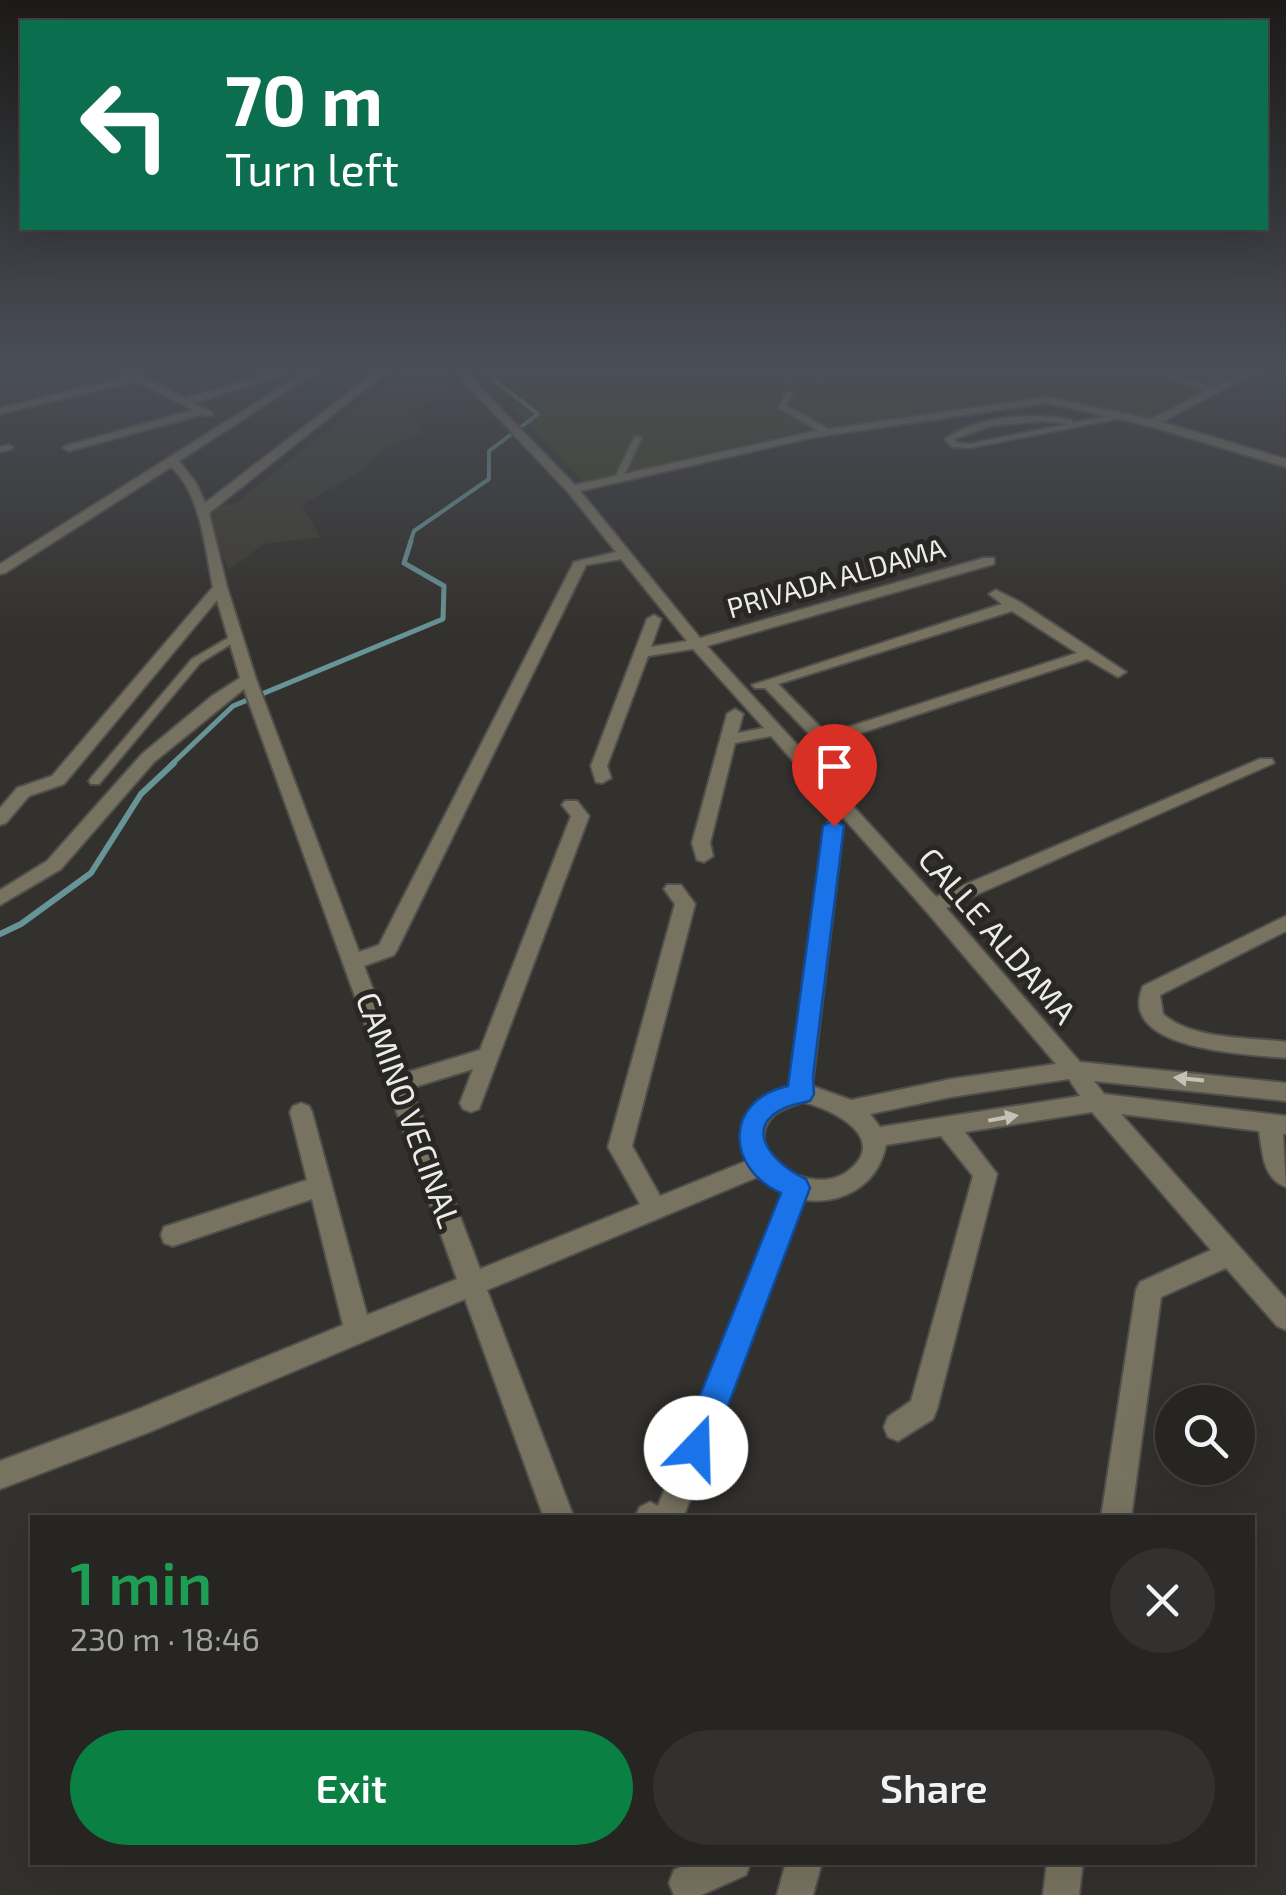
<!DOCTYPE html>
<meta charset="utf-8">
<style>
body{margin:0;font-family:"Exo 2",sans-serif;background:#32312f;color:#f1f3f6;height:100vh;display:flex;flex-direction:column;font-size:38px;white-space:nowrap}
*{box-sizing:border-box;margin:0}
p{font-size:32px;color:#a4a5a5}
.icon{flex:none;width:55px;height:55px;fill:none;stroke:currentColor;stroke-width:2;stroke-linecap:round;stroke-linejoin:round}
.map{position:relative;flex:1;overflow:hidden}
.details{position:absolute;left:30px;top:1515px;width:1225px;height:350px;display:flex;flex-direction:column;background:#262522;border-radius:0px;box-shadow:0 10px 40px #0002,0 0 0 2px #424240}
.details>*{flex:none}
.guide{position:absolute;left:20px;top:20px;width:1248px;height:210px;border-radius:0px;box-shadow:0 10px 40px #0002,0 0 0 2px #424240;background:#0b6e4f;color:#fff;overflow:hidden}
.buttons{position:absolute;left:1155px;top:1385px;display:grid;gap:20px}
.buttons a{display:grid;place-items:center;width:100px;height:100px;border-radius:50%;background:#262522;box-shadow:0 10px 40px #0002,0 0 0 2px #424240;font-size:50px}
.pin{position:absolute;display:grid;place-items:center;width:85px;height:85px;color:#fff;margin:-102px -42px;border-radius:50% 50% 50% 0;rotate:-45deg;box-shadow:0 0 10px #0007}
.pin .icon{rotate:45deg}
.me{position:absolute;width:110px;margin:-55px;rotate:21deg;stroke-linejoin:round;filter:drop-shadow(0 0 8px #0008)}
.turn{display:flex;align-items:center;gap:35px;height:210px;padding:0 40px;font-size:45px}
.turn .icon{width:130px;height:130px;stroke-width:2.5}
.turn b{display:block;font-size:70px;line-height:85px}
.round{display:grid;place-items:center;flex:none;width:105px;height:105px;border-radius:52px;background:#32312f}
.summary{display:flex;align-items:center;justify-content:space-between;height:170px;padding:0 40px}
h1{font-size:60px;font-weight:600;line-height:75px;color:#1e9e55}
.cta{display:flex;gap:20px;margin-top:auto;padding:20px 40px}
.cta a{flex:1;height:115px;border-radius:60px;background:#0b8043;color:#fff;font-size:40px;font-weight:600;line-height:115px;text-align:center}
.cta a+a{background:#32312f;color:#f1f3f6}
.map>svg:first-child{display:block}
</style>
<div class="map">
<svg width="1286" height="1895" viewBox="0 0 1286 1895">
<rect width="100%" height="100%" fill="#33312d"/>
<path fill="#3e3b31" d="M403,370h48l9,11 -46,32 8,21 -36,13 -26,25 -58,33 18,32 -56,7 -35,26 -23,-52 13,-11 17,-4z"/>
<path fill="#3c4220" d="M490,370h735l13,4 -89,45 -96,-23 -241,32 -228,54 -107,-110z"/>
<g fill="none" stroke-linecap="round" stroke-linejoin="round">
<path stroke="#679496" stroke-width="4" d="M410,543l4,-12 75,-52v-28l49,-37 -44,-34 1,-6 14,-4"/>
<path stroke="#679496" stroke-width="5" d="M171,765l62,-59 210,-87 1,-33 -40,-23 7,-22"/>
<path stroke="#679496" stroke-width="6" d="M0,934l21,-10 70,-51 50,-79 33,-31"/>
<g stroke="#504f4b" stroke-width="4">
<path id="lane" d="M1150,370h9l60,20 -7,2z
M1221,374l6,1 -13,8 -7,-2z
M786,392l7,2 -7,11 44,25v4h-6l-45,-26z
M1119,414h3v4l-153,30 -17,-1 -7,-8c35,-24 86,-27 127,-19v3zM1041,421l27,3 -99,20 -12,-1 -3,-4 37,-13z
M635,436l7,2 -20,41 -7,2 -1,-2z
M9,445l4,2 -1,2 -12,3v-5z
M235,634l4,1v4l-39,24 -101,121h-8l-2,-3 2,-3 101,-119z"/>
</g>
<g stroke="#504f4b" stroke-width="4">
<path id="street" d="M308,370h11l-140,91 17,22 9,20 173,-133h11l-180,143 18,74 29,92 103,273 20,-7 195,-383 42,-10 -48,-60 -103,-109 -7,-13h10l5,10 102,105 240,-54 232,-34 104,22 97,-49h12l-98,52 124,37v8l-137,-41 -102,-23 -232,34 -235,54 120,147 284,-80h10v6l-287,82 229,251 324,-138h12l2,4 -328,145 134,154 206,21v18l-192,-20 10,13 182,22v18h-3l3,53c-24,-9 -23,-34 -27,-56l-138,-17 165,185v31l-9,-4 -51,-58 -65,29 -30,221h-30l35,-228 4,-8 71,-32 -119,-138 -127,20 32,42 -60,235 -4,10 -35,22 -10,-4 -4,-10 4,-10 23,-16 62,-225 -32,-40 -55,9c-8,40 -43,60 -82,55l-121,318 -48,-1 5,-10 10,-5 8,4 125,-314 -23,-16 -273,114 87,228h-30l-79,-219 -318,134 -147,56v-28l136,-51 207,-85 -31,-126 -139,47 -9,-3 -3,-8 3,-8 143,-47 -17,-68 3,-6 8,-3 8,3 3,6 55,203 90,-36 -213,-590 -90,73 -93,107 -61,36v-15l47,-29 95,-107 70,-58 28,-18 -23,-78 -153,184 -35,12 -23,27 -6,2v-17l17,-20 35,-12 161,-189c-8,-38 -12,-94 -42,-120l-166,106 -5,1v-10zM621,559l66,82 -36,6 10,-28 -7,-4 -7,4 -56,147 5,16 6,1 9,-5 -4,-12 41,-110 45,-7 71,79 -26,5 5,-19 -8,-5 -8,5 -35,129 5,17 7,2 9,-6 -3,-13 25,-100 36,-7 155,175 130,153 -105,15 -100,21 -39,-14 31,-259 -9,-6 -6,2 -38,265c-34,14 -62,32 -41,72l-89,36 -28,-50 63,-242 -14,-19h-14l-3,4 11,15 -67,243 32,57 -160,65 -69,-181 62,-19 -13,34 3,6 8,3 8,-3 110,-293 -12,-15h-12l-3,4 9,11 -91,234 -75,23 -41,-107 30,-11 3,-5 189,-385zM1069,1079l11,17 -200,31 -10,-13 81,-17zM802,1102c29,6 89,36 46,69 -38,29 -111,-20 -74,-56 7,-6 19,-9 28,-13z
M123,371h8l54,27 94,-27 5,3 -90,29 18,9v4l-11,-1 -132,36 -6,-3 2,-2 128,-36 -57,-29 -136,33v-6l127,-31z
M996,590l24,12 106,70 -8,5 -31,-18 -263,86 -6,-2 -53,-55h-10l-3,-3 250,-81 -13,-10zM1012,611l65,42 -250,81 -49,-50z
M1286,916v15l-126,64 3,19c29,26 85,23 123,28v16c-37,-4 -171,-7 -143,-72z
M692,1862h59l-5,13 -45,20h-27l-5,-12 5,-13z
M786,1862h36l-9,33h-36z
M1047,1862h36l-4,33h-36z"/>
</g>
<path stroke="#767471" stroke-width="2.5" stroke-dasharray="2.5 4" stroke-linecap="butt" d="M700,370c55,8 116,24 168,0"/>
<use href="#lane" fill="#787360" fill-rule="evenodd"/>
<use href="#street" fill="#787360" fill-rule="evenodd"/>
</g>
<defs><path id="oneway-solid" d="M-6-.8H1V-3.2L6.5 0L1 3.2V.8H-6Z" transform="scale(2.5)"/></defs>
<g fill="#c3c1b8">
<use href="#oneway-solid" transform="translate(1189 1079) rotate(-174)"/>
<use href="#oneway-solid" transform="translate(1003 1118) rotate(-10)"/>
</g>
<linearGradient id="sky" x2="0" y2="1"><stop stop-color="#1c1b19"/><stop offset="0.58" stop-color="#4a4e57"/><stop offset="1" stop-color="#4a4e57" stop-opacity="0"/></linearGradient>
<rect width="1286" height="635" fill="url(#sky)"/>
<path fill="#1a73e8" stroke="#114b97" stroke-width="2.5" d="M834,820l10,6 -31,250 1,18 -4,7c-7,2 -16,3 -23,6 -49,20 -11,59 19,72l4,9 -98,260 -5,11 -11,5 -12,-5 -5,-11 102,-255c-56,-25 -57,-93 7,-107l35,-260z"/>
<g text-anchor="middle" stroke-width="10" stroke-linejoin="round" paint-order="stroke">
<g font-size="28" fill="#ebebe8" stroke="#292723">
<text transform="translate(836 578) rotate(-16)" y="10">PRIVADA ALDAMA</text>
</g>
<g font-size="32" fill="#ebebe8" stroke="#292723">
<text transform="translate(997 936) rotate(49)" y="11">CALLE ALDAMA</text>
<text transform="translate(408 1110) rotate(70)" y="11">CAMINO VECINAL</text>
</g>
</g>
</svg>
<div class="buttons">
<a><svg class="icon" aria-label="search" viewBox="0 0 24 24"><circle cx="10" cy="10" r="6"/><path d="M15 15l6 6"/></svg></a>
</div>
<div class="pin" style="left:834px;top:826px;background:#d93025"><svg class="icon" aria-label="arrive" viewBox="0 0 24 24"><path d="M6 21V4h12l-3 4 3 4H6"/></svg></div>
<svg class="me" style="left:696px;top:1448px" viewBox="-20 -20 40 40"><circle r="19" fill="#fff"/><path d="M0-13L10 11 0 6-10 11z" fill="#1a73e8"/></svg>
<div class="guide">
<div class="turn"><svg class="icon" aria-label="left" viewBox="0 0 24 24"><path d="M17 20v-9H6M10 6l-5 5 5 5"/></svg><div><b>70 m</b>Turn left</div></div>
</div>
<section class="details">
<div class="summary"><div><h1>1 min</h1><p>230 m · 18:46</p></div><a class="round"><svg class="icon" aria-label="close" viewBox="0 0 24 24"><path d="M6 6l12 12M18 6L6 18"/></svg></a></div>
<div class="cta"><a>Exit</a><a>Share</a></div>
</section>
</div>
